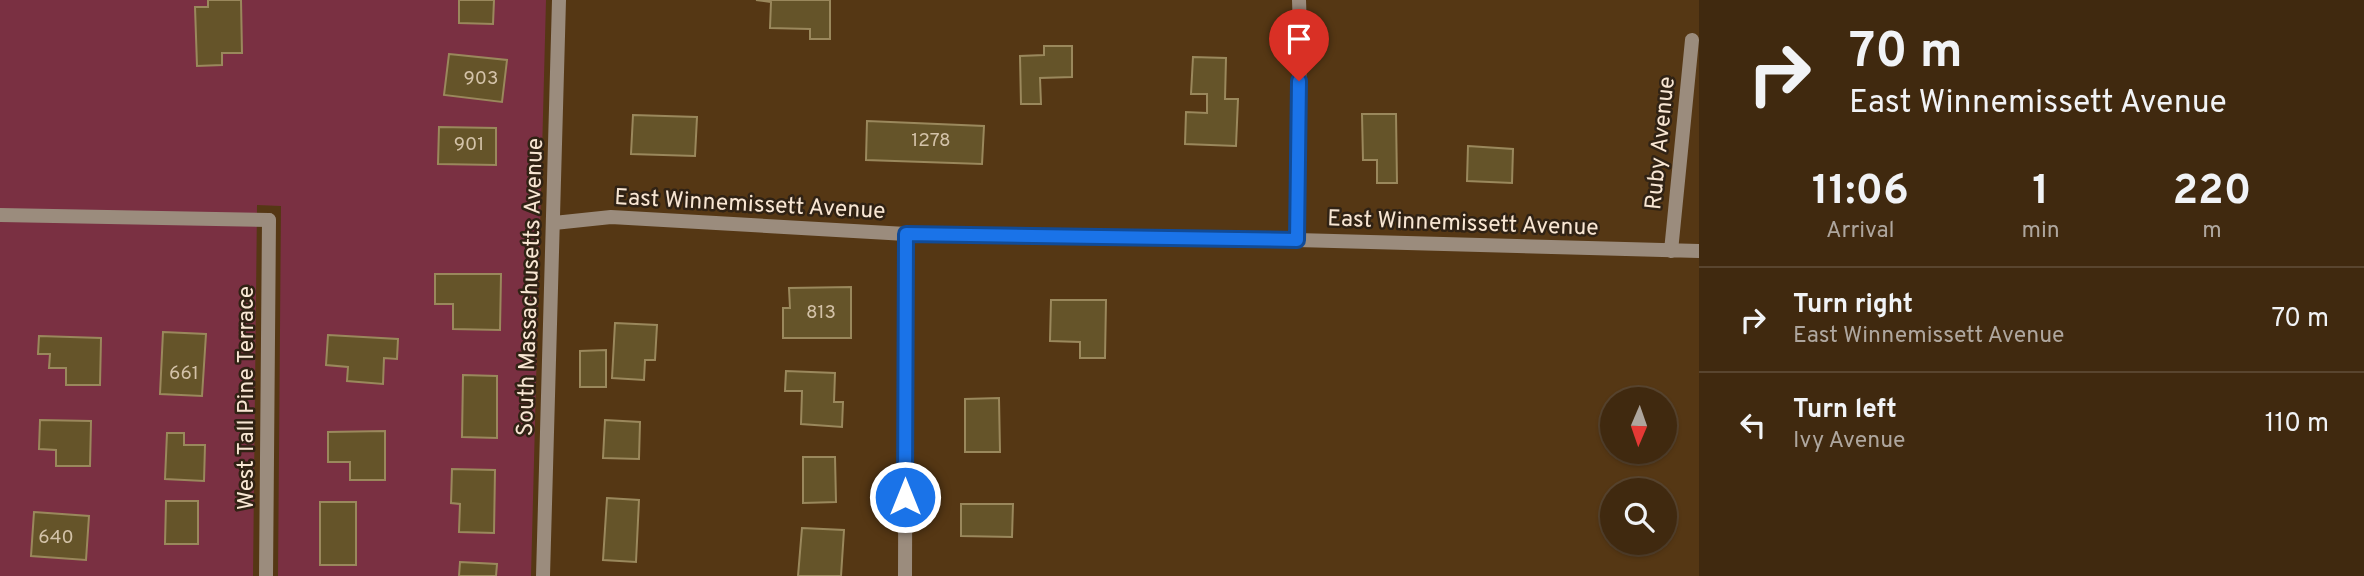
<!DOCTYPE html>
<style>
body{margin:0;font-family:Overpass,sans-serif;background:#4b351d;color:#f1f3f6;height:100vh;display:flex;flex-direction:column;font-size:26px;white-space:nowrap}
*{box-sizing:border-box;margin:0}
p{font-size:23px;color:#aea69e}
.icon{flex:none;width:38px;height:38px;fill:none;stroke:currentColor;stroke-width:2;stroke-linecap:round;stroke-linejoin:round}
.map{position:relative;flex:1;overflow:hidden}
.sheet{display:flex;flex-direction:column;background:#40290f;width:665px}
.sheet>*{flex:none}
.banner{background:#40290f;color:#f1f3f6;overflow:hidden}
.needle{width:46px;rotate:182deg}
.buttons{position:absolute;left:1600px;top:387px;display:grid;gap:14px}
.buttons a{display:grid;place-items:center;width:77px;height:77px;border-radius:50%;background:#40290f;box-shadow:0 2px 5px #0004,0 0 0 2px #59452f;font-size:35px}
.pin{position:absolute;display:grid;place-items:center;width:60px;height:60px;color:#fff;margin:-72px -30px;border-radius:50% 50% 50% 0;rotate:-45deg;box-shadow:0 0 7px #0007}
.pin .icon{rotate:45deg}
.me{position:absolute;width:77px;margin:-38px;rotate:0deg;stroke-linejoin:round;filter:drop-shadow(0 0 5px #0008)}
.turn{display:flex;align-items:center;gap:24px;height:147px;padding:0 35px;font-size:32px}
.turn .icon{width:91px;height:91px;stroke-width:2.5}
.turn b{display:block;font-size:49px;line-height:60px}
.eta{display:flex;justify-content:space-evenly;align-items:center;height:119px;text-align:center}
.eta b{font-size:42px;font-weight:700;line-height:49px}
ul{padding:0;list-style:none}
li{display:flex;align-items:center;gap:21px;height:105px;padding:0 35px;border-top:2px solid #59452f}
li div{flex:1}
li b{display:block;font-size:26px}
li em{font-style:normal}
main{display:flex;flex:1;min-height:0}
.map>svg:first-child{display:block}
</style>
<main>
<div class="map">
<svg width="1699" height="576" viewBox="0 0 1699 576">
<rect width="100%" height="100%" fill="#553714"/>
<path fill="#7a3042" d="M0,0h546l-15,576h-253l3,-370 -24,-1 -4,371h-253z"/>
<path fill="#655429" stroke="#9a885c" stroke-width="2" d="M208,0h33l1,53h-20v12l-25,1 -2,-59h13z
M459,0h35l-1,24 -34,-1z
M756,0h74v39h-20v-10l-40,-1 1,-26z
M1044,46h28v31l-32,1 1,26h-20l-1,-48 24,-1z
M449,54l58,6 -5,42 -58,-7z
M1193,57l33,1 -1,41h13l-2,47 -51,-2 1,-32 21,1v-19h-16z
M1362,114h34l1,69h-20v-23h-14z
M633,115l64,2 -2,39 -64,-2z
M867,121l117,5 -2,38 -116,-4z
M439,127l57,1v37l-58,-1z
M1468,146l45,3 -1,34 -45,-2z
M435,274h66l-1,56 -47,-1v-25h-18z
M851,287v51h-68v-30h7l-1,-20z
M1051,300h55l-1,58h-25v-16l-30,-1z
M615,323l42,2 -2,35h-10l-1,20 -32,-2z
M163,332l43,2 -4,62 -42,-2z
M328,335l70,4 -1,20 -13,-1 -1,26 -36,-3 1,-14 -22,-2z
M39,336l62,2 -1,47h-34v-17h-17l1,-14h-12z
M606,350v37h-26v-36z
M786,371l49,2 -1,29h9l-1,25 -41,-3 1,-33h-17z
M463,375l34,1v62l-35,-1z
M999,398l1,54h-35v-53z
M40,420l51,1 -1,45h-34v-16l-17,-1z
M605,420l35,2 -1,37 -36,-1z
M385,431v49h-35v-18h-22v-30z
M167,433h17v12h21l-1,36 -39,-2z
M803,457h32l1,45 -33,1z
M452,469l43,1 -1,63 -35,-1 1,-28 -9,-1z
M607,498l32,2 -3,62 -33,-2z
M166,501h32v43h-33z
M320,502h36v63h-36z
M961,504h52l-1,33 -51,-1z
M34,512l55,4 -3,44 -55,-4z
M802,528l42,2 -3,46h-43z
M460,562l37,2 -1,12h-37z"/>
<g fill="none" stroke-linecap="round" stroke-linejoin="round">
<path stroke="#9b8c7d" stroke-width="14" d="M1299,0l1,29
M0,215l269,5"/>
<path stroke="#9b8c7d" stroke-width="14" d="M554,223l57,-6 295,17 391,6 402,11
M1297,240l3,-211
M1671,251l21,-211
M266,576l3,-356
M543,576l16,-576
M905,576l1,-342"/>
</g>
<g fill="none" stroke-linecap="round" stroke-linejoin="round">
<g stroke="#114b97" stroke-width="18">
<path id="route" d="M905,497l1,-263 391,6 2,-159"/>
</g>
<use href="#route" stroke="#1a73e8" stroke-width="12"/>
</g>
<g text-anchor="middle" stroke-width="5" stroke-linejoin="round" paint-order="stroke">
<g font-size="19" fill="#d3c2a8">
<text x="481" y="84">903</text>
<text x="931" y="146">1278</text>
<text x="469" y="150">901</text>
<text x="821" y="318">813</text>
<text x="184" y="379">661</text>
<text x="56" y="543">640</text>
</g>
<g font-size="23" fill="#f8e6d3" stroke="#302214">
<text transform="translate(1659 143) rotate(-84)" y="8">Ruby Avenue</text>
<text transform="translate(750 203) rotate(3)" y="8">East Winnemissett Avenue</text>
<text transform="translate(1463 222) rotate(2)" y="8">East Winnemissett Avenue</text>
<text transform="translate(529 287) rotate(-88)" y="8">South Massachusetts Avenue</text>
<text transform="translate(245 398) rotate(-90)" y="8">West Tall Pine Terrace</text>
</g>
</g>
</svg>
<div class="buttons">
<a><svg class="needle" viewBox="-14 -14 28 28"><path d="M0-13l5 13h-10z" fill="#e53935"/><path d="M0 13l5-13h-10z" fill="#aea69e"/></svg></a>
<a><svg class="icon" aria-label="search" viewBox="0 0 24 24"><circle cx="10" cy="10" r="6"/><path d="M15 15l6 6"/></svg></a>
</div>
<div class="pin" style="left:1299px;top:81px;background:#d93025"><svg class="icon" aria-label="arrive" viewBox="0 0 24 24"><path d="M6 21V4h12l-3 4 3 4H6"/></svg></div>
<svg class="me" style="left:905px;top:497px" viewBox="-20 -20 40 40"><circle r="17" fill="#1a73e8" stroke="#fff" stroke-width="3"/><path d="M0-11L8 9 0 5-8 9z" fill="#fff"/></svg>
</div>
<section class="sheet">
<div class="banner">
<div class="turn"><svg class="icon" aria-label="right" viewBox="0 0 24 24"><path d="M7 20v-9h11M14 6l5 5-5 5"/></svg><div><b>70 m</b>East Winnemissett Avenue</div></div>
</div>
<div class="eta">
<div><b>11:06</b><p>Arrival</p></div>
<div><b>1</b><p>min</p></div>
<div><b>220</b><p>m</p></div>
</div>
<ul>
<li><svg class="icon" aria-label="right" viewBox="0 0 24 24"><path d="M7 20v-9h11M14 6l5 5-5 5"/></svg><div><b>Turn right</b><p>East Winnemissett Avenue</p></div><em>70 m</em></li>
<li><svg class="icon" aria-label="left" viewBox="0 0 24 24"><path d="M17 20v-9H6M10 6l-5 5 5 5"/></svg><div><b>Turn left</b><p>Ivy Avenue</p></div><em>110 m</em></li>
</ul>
</section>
</main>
